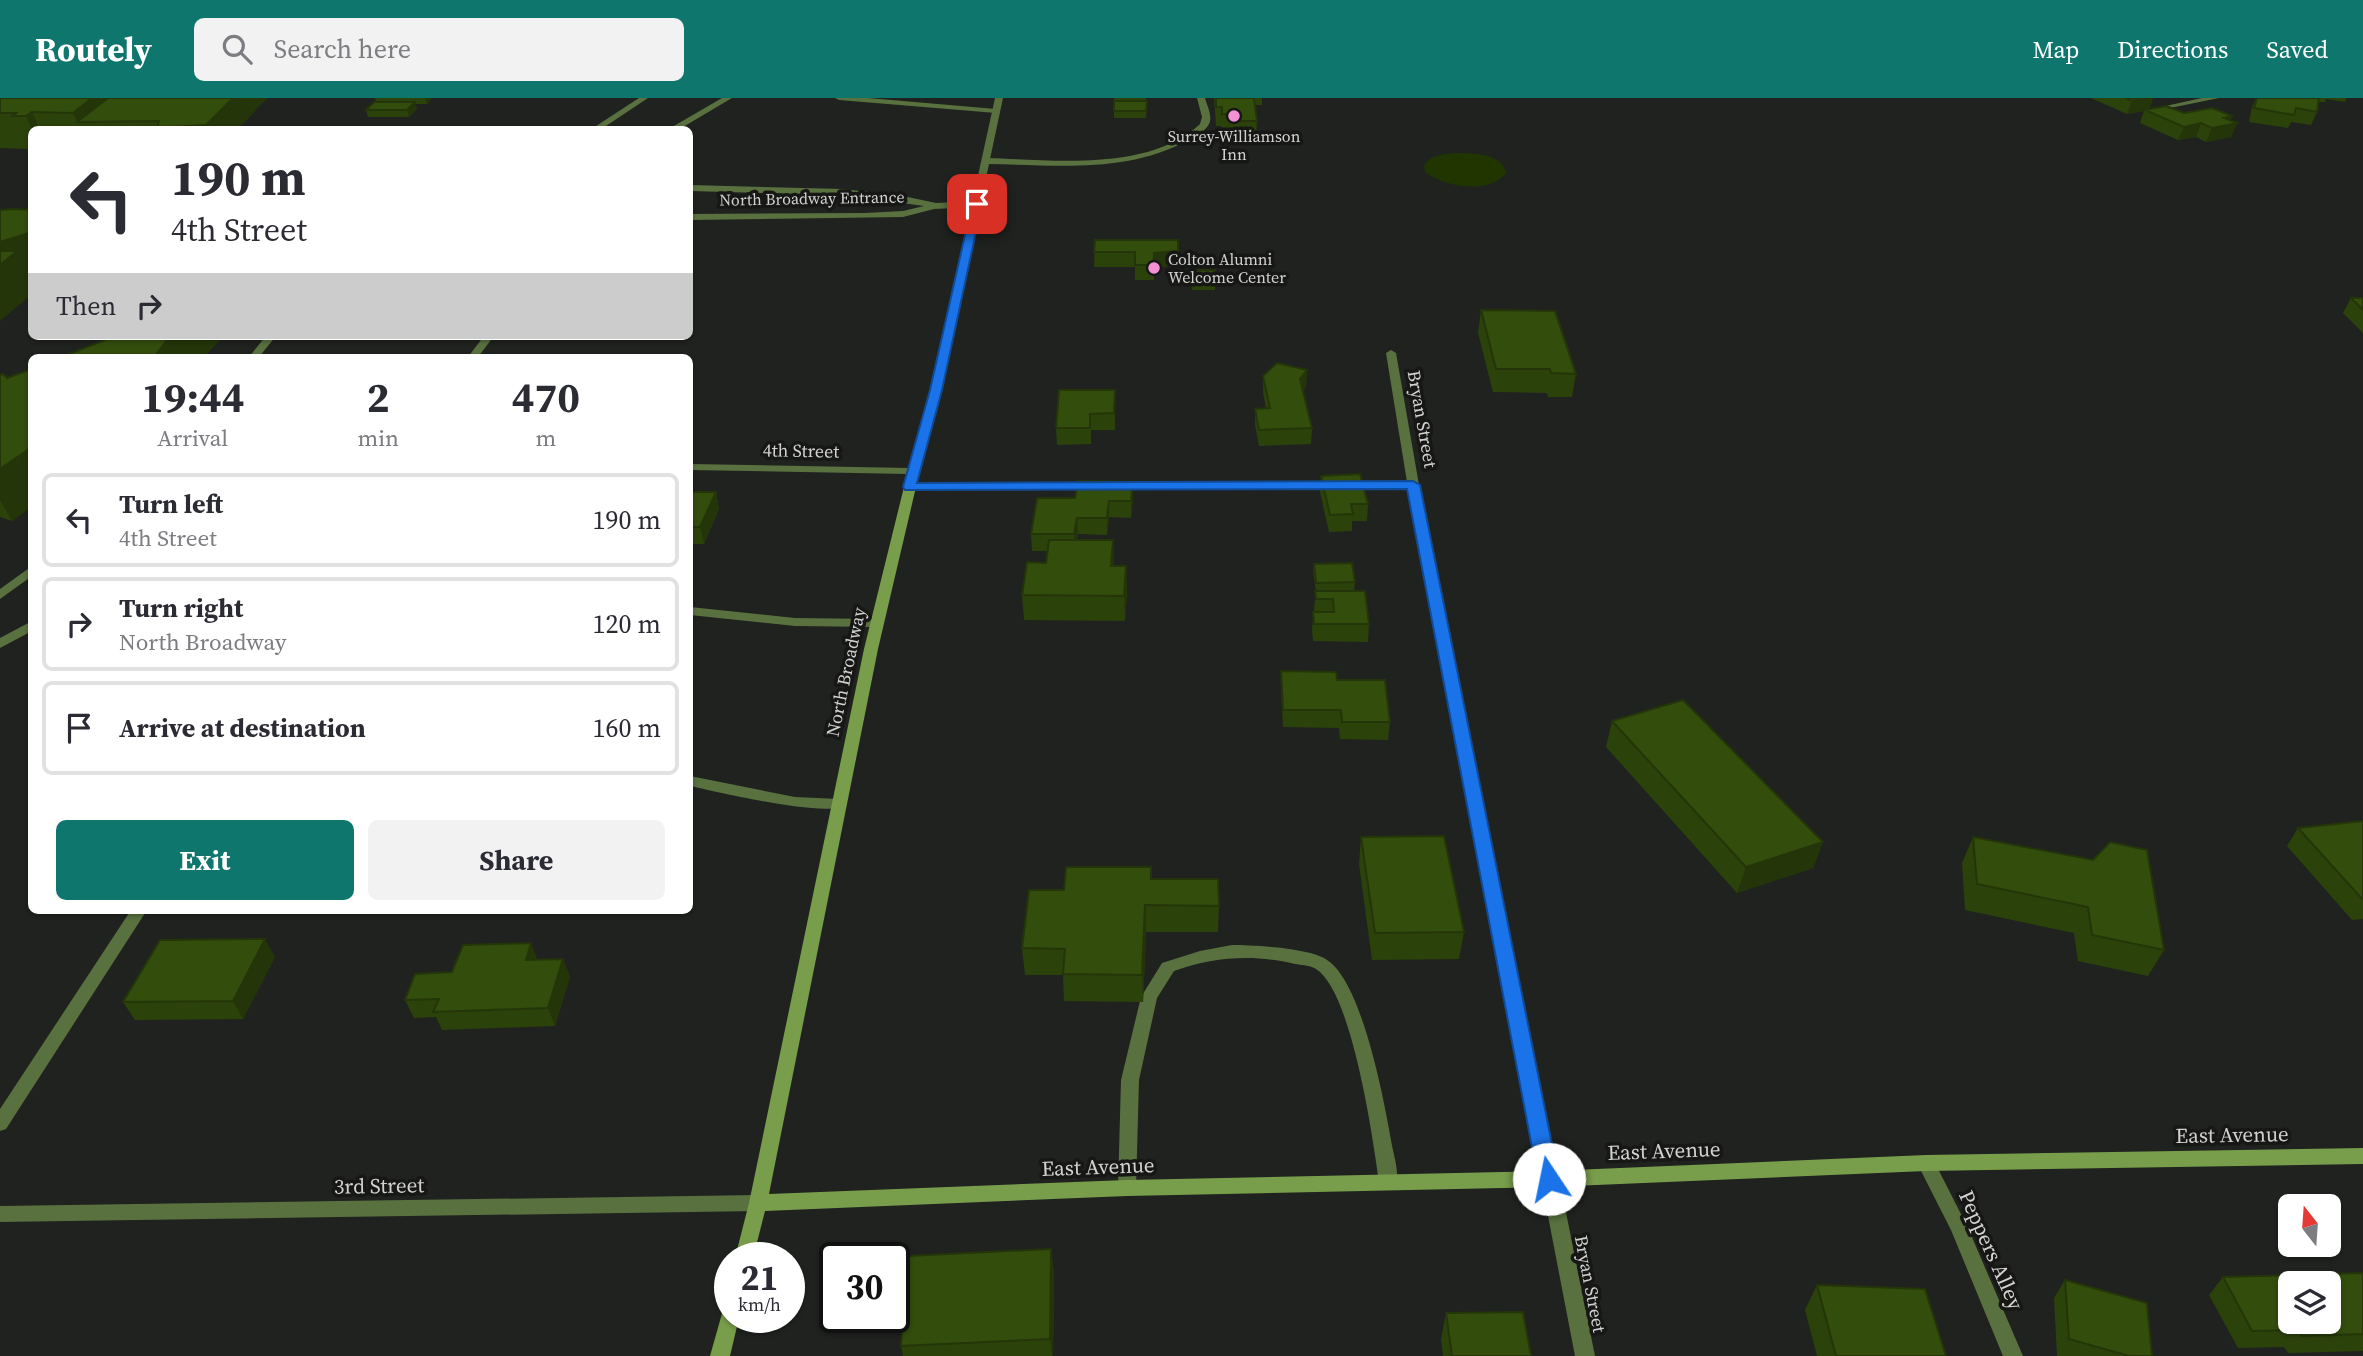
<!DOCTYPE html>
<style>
body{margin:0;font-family:"Source Serif 4",serif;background:#f2f2f3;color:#2b2b33;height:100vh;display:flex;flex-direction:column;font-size:26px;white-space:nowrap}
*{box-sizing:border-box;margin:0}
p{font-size:23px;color:#7c7c81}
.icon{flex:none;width:38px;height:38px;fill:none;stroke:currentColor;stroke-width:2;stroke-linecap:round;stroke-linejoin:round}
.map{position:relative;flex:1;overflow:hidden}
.details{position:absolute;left:28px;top:256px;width:665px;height:560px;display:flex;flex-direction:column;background:#fff;border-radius:10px;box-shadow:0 2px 5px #0004}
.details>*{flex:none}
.top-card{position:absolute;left:28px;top:28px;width:665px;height:214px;border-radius:10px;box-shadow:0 2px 5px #0004;background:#fff;color:#2b2b33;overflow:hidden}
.needle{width:46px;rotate:343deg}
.tools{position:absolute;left:2278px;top:1096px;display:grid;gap:14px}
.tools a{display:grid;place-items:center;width:63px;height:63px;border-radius:10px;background:#fff;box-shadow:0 2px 5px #0004;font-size:35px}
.speed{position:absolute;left:714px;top:1144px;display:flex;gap:14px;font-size:35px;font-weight:700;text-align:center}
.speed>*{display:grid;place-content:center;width:91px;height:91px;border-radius:50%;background:#fff;box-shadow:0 2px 5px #0004;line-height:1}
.speed small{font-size:18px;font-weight:400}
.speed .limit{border:4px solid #111;border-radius:10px;background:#fff;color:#111}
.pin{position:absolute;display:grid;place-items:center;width:60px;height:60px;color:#fff;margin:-30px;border-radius:14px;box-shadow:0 4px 10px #0006}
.me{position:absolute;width:77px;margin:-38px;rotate:349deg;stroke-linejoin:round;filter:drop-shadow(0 0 5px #0008)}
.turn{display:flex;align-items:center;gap:24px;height:147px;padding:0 28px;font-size:32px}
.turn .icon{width:91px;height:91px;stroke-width:2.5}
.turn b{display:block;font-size:49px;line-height:60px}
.then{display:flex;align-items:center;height:66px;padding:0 28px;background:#0003;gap:14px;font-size:26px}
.eta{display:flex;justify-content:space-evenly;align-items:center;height:119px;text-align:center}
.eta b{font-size:42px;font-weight:700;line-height:49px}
.cta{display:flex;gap:14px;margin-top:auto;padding:14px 28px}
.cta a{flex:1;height:80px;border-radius:10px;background:#0f766e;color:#fff;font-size:28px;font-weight:700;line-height:80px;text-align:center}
.cta a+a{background:#f2f2f3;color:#2b2b33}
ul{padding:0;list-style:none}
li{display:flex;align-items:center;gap:21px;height:94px;margin:0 14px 10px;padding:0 14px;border:4px solid #e1e1e2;border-radius:10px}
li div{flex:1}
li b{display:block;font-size:26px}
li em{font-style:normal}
header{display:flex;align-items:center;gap:42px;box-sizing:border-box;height:98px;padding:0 35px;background:#0f766e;color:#fff}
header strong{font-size:33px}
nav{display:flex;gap:38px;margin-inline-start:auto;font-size:24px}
.search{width:490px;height:63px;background:#f2f2f3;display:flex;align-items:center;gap:18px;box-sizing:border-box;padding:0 24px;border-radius:10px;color:#7c7c81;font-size:26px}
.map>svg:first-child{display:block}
</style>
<header>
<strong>Routely</strong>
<div class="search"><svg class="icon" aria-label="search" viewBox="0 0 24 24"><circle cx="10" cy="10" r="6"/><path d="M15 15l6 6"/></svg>Search here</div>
<nav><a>Map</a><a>Directions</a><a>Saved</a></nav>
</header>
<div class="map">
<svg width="2363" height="1258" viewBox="0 0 2363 1258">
<rect width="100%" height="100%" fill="#20221f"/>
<path fill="#203500" d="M1455,55c17,0 48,0 51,20 -16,22 -62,14 -81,-1l-1,-6c6,-11 19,-12 31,-13z"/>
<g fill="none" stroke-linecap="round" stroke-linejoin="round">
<path fill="#59713f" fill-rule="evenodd" d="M639,0h9l-48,32h-10z
M722,0h10l-54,32h-11z
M835,0h33l128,11 4,2 -4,2 -157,-13z
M1197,0h8c2,8 8,18 4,26 -4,8 -14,12 -21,16 -60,34 -135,25 -201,24l-4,-3 4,-3c65,2 162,14 213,-34l2,-7z
M2202,0h17l-54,11 -4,-2z
M690,87l153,4 60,7 33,7 41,-2 4,3 -4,3 -43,2 -31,8 -213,3v-6l175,-1 38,-2 21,-5 -81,-11 -153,-4z
M266,238h10l-17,21h-10z
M484,238h10l-16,21h-10z
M32,468v10l-32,23v-10z
M690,509l105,11 82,1 6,4 -6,4 -82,-1 -105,-11z
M32,523v10l-32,17v-10z
M690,678l105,21 44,2 7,5c-13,16 -132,-13 -156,-18z
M1232,847c21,0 78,3 95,15 35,22 57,140 64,180 2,14 10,35 4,48l-7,2 -7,-2 -2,-6c-6,-43 -27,-191 -63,-213 -6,-4 -15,-4 -21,-5 -42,-10 -81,-7 -121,7l-17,27 -18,82 -3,108 -2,6 -7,2 -7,-2 -2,-6 3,-108 20,-83 21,-34 38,-12z
M1926,1057l6,2 36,71 55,128h-20l-52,-126 -34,-67 3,-6z"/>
<path fill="#59713f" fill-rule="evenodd" d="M995,0h8l-62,292 -24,93h176l6,3 -2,2 -187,2 -6,-3 4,-13 -218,-4v-6l219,4 22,-78z
M1391,252l5,3 23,132 176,871h-20l-167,-867h-294l-6,-3 6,-3 293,-1 -21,-129z
M131,812h16l-141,219 -6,2v-22z
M758,1097l7,2 2,6 -2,6 -7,2 -758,11v-16z"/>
<path fill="#789e4b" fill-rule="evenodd" d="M910,386l6,3 -38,162 -109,545 358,-14 422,-9 377,-16 437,-7v16l-437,7 -377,16 -422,9 -362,15 -12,47h-18l14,-55 115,-554 40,-162z
M730,1209v11h9l-9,38h-20l13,-46z"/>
</g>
<path fill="#2c420b" d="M0,0h267l-30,32h-205v22h-4l-1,-3 -27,-1z
M375,0h57l-5,6h-12l2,5 -8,8h-41l-2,-7 10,-8z
M1114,0h32v2h-32z
M1214,0h48v7h-7l2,16 -1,19 -17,1v-7h-17l-1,-8h-5z
M2091,0h62l-4,11 35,4 48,3 -2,4 7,3 -6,14 -25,5 -10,-5 -18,3 -38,-17 4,-12 -17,3z
M2256,0h90l-1,4 -19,-3 -1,3h-6l-2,10 -6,13 -20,-3 -3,6 -39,-6 3,-15z
M1147,3l-1,17h-32v-7z
M1095,142l83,25 -24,3v12h-19v-13h-41z
M1191,172l24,13v7h-23z
M2351,200h12v35l-20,-20z
M1481,212l95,64 -4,23h-24l-1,-4 -54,-1 -15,-59z
M32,271v137l-20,15 -12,-4v-142l7,3z
M1307,272l-1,16 -3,5 9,37 -1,16 -52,2 -4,-21v-16l11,-1 -3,-16v-16z
M1115,292v40h-24v14l-34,1 -1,-17z
M1321,378l47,28 -1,17h-15v10l-23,1 -9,-40z
M690,394h26l3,17 -15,35h-14z
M1037,400h96l-2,20 -22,-1 -2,18 -29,-1 -1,6 37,26h12l1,26 -2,29 -101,-1 -2,-25 24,-32 2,-12h-16l-1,-17z
M1314,466l41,18 -1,9 15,33 -1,18 -55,-1 -1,-12 4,-38 -3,-19z
M1281,573l56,9 53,42 -2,18 -48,-1 -1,-11 -56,-1 -2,-38z
M1612,623l211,121 -10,26 -76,25 -131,-146z
M2363,723v98l-11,1 -65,-74 11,-18z
M1361,739l103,95 -5,27 -87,1 -13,-96z
M1973,739l191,113 -16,26 -70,-15 -4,-28 -109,-23 -3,-47z
M1151,781l68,27 -1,26h-72l-3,70 -79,-1 -1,-26h-38l-3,-27 42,-58z
M275,859l-32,62 -108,1 -12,-18z
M563,861l7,18 -15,49 -113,4 -6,-13 -22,1 -9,-18 47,-28 86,-12z
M1051,1151l3,26 -1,81h-150l-2,-10z
M2363,1175v78l-75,2 -4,-6 -46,1 -29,-53 14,-18z
M2065,1182l87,76h-95l-3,-58z
M1817,1187l129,71h-129l-12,-46z
M1446,1215l85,43h-88l-2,-17z"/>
<path fill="#243609" d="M92,0h27l-42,24 -4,-9z
M233,0h34l-30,32h-29l-2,-5z
M425,0h7l-5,6z
M2147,0h6l-4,12h-4l-1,1 -17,3 5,-13z
M415,4l2,7 -8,8 -2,-7z
M32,14l8,18h-8l-6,-14z
M2232,18l-3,9 8,-2 -6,14 -25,5 6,-14 12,-10z
M2201,25l-5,14 -18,3 6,-13z
M32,134v44l-2,1 2,4v13l-32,27v-79z
M1178,153v14l-24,3v12v-27z
M170,238h54l-20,21h-50z
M1307,272l-1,16 -7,8 1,-15z
M32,349v59l-20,15 -12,-21v-31z
M1133,384v16l-2,20v-17z
M716,394l3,17 -15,35 -4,-17z
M1109,403v16l-2,18v-17z
M1077,420l1,16 -3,17 -1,-17z
M1113,442l1,25 -2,26 -1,-25z
M1126,468l1,26 -2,29 -1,-25z
M1823,744l-10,26 -76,25 9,-26z
M1145,807l1,27 -3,70 -1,-27z
M265,841l10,18 -32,62 -10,-18z
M531,845l7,18 -12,-1z
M563,861l7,18 -15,49 -7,-18z
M1051,1151l3,26 -1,81h-1l-2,-17z"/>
<path fill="#334d0d" stroke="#243609" stroke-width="2" fill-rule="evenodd" d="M0,0h92l-19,15 -41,-1 -6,4h-14l4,-3h-16z
M108,0h125l-27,27 -49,3 2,-7 -82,1z
M1216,0h38l3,23h-17v-7h-18v-7h-6z
M2126,0h21l-15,3z
M2257,0h62l-2,14 -21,-4 -2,7 -40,-7z
M1114,3h33l-1,10h-32z
M374,4h41l-8,8h-41z
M2166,8l18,7 28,-5 20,8 -8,2 13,5 -25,5 -11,-5 -17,4 -39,-17z
M14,111l18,1v22l-32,10v-32z
M1095,142h83v11l-24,2 -1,12h-18v-13h-41z
M0,153h17l-17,14z
M1191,172h24v13h-23z
M2351,200h12v12z
M1481,212l74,1 21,63 -25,-1 -1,-4h-54z
M109,238h61l-16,21h-92l43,-17z
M1277,265l30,7 -7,9 12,49 -53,2 -4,-21 15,-1 -7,-32z
M32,271v78l-32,22v-94l3,-1 4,4z
M1059,292h56l-1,23 -24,1v14h-34z
M1360,376l8,30h-17l2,10 -23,1 -9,-39z
M1078,383l55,1 -2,19h-22l-2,17h-30l-3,16h-43l6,-36h38z
M690,394h26l-16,35h-10z
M1049,442h64l-2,26h15l-2,30 -102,-1 5,-33 19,1z
M1352,465l3,19 -39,1 -2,-19z
M1315,493h50l4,33h-55l-1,-12h21l-1,-13h-17z
M1281,573l55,1 1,8h48l5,42h-48l-1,-12h-58z
M1683,602l140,142 -77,25 -134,-146z
M2363,723v79l-65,-72z
M1444,738l20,96 -89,1 -14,-96z
M1973,739l120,23 17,-18 37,8 17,100 -72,-15 -4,-28 -111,-23z
M1066,769h85v12h67l1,27 -74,-1 -3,70 -79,-1 2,-25 -43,-1 7,-58h35z
M265,841l-32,62 -110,1 37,-62z
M531,845l-5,17 37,-1 -15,49 -115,4 6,-13 -34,1 10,-26 37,-2 11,-27z
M1051,1151l-1,90 -149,7 7,-90z
M2363,1175v61l-61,2 -3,-6 -47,1 -29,-54zM2291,1185h38v38h-38z
M2065,1182l82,23 5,53h-23l-60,-17z
M1817,1187l108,4 21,67h-110z
M1523,1214l8,44h-79l-6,-43z"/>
<path fill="#1a73e8" stroke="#114b97" stroke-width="2" d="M977,103l5,3 -40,186 -25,93 496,-2 7,4 139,694 -3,6 -7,3 -7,-3 -4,-6 -131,-690 -502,1 -2,-3 27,-97 42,-186z"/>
<g fill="#f391d5" stroke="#171816" stroke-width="2.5">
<circle cx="1234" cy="18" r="7"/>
<circle cx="1154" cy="170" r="7"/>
</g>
<g text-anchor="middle" stroke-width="7" stroke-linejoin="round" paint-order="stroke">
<g font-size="16" fill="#d1d2d1" stroke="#171816">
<text x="1234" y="44">Surrey-Williamson<tspan x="1234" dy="18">Inn</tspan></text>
<text x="1168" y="167" text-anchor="start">Colton Alumni<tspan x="1168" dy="18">Welcome Center</tspan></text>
</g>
<g font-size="16" fill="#d1d2d1" stroke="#171816">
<text transform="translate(812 100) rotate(-1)" y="6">North Broadway Entrance</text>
</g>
<g font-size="18" fill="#d1d2d1" stroke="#171816">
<text transform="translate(1422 321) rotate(80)" y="6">Bryan Street</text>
<text transform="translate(801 353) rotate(1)" y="6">4th Street</text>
<text transform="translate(846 574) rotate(-78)" y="6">North Broadway</text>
<text transform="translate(1590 1186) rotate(79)" y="6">Bryan Street</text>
</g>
<g font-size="21" fill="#d1d2d1" stroke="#171816">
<text transform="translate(2232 1037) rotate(-1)" y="7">East Avenue</text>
<text transform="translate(1664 1053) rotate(-2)" y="7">East Avenue</text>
<text transform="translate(1098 1069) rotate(-2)" y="7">East Avenue</text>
<text transform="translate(379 1088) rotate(-1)" y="7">3rd Street</text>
<text transform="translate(1991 1152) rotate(66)" y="7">Peppers Alley</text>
</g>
</g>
</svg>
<div class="tools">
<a><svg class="needle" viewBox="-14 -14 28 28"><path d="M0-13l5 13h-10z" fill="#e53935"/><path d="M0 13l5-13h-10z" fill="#7c7c81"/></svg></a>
<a><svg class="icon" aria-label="layers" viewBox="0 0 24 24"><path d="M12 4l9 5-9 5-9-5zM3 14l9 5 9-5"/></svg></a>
</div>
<div class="speed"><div>21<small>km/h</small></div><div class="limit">30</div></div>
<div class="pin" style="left:977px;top:106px;background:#d93025"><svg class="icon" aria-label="arrive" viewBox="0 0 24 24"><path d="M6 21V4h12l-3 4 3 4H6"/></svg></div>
<svg class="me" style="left:1549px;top:1081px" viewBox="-20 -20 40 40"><circle r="19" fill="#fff"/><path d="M0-13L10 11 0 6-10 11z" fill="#1a73e8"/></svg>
<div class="top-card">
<div class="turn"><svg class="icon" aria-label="left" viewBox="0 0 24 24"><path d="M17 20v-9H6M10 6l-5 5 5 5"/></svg><div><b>190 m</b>4th Street</div></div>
<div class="then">Then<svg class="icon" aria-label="right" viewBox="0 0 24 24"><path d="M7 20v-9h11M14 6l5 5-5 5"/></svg></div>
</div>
<section class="details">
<div class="eta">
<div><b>19:44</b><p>Arrival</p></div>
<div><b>2</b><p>min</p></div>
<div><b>470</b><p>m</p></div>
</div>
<ul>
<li><svg class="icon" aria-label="left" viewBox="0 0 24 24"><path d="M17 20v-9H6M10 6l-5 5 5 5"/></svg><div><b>Turn left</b><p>4th Street</p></div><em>190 m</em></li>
<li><svg class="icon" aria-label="right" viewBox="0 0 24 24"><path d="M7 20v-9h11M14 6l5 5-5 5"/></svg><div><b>Turn right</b><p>North Broadway</p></div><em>120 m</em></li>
<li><svg class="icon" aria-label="arrive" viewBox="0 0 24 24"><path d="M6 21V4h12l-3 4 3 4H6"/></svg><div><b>Arrive at destination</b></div><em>160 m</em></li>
</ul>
<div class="cta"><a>Exit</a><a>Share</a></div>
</section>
</div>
